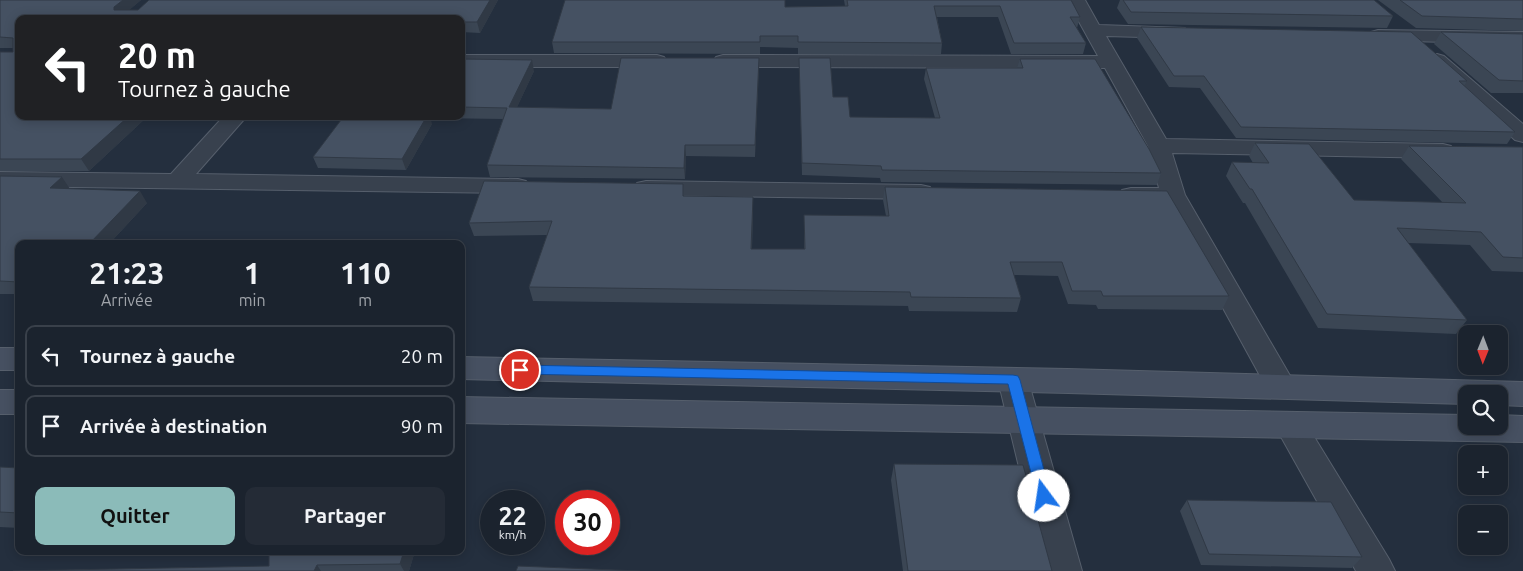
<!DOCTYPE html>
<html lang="fr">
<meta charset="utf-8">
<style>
body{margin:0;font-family:Ubuntu,sans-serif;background:#242b36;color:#f1f3f6;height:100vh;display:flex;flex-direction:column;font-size:19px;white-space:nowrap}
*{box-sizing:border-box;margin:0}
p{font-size:16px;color:#a0a4aa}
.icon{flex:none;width:28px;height:28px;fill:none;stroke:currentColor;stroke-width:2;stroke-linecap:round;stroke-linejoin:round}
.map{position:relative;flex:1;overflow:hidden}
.panel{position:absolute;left:15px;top:240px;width:450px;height:315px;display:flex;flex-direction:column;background:#1b232e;border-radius:10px;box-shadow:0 2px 12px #0003,0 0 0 1px #39404a}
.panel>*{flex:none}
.hud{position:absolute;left:15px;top:15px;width:450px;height:105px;border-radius:10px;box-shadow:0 2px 12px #0003,0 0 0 1px #39404a;background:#202124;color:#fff;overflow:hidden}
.needle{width:32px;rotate:181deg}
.tools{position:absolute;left:1458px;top:325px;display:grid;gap:10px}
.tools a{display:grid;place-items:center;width:50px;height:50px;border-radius:10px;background:#1b232e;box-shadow:0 2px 12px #0003,0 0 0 1px #39404a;font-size:25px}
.speed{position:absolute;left:480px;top:490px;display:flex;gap:10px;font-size:25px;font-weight:700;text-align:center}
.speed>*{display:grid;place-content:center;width:65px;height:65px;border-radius:50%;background:#1b232e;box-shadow:0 2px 12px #0003,0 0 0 1px #39404a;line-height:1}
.speed small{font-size:12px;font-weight:400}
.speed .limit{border:8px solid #d22;background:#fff;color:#111}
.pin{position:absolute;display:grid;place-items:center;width:42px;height:42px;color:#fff;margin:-21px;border:2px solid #fff;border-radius:50%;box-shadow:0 1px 5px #0007}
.me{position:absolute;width:55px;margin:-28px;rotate:346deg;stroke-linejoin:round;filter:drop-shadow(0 0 4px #0008)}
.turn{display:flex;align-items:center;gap:18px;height:105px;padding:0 20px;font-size:22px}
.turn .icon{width:65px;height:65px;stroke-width:2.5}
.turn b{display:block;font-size:35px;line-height:42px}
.eta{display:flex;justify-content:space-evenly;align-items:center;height:85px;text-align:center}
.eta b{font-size:30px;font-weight:700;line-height:35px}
.action{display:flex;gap:10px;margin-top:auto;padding:10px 20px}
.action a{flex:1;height:58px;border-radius:10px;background:#8bbbb9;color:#111;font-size:20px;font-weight:700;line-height:58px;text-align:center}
.action a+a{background:#242b36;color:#f1f3f6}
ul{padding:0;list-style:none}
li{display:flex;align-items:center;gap:15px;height:62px;margin:0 10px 8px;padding:0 10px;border:2px solid #39404a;border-radius:10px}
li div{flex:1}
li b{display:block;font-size:19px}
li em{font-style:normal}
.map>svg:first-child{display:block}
</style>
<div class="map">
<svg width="1523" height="571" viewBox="0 0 1523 571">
<rect width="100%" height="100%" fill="#242f3e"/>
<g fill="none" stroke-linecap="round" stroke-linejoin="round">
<g stroke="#565f6c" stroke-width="2">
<path id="minor" d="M1067,0h18l14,25 86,3 2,4 -2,4 -7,2 -72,-2 60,103 277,5 8,2 3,5 -3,5 -8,2 -271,-5 13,42 111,191 -4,8 -11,4 -11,-4 -105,-192h-34l-9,-2 -3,-5 3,-5 9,-2h28l-11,-42 -43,-78 -382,-1 -7,-2 -3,-4 3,-4 7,-2 375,1z
M1378,30l145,2v12l-152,-4 -2,-4 2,-4z
M1437,54l7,2 79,68v18l-8,-2 -85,-76 -3,-4 3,-4z
M461,55h196l7,2 3,4 -3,4 -7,2h-196z
M224,116h23l-51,58 322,5 8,2 4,5 -4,5 -8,2 -518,-7v-14l171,2z
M646,181l275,4 9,2 3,5 -3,5 -9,2 -275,-4 -9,-2 -3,-5 3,-5z
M1013,368l11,4 4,8 54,191h-38l-46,-191 4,-8z
M1291,413l11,4 87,142 6,12h-39l-81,-145 5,-9z"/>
</g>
<g stroke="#565f6c" stroke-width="2">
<path id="secondary" d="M0,348h19v22h-19z
M461,357l607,12 455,13v24l-24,-1v-11h-33v10l-398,-11 -607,-14z
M0,390h19v24h-19z
M461,397l1005,18v11h33v-11l24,1v26l-1062,-19z"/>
</g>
<use href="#minor" fill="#38414e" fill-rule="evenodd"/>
<use href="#secondary" fill="#465061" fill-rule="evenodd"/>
</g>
<path fill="#3b4654" d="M0,0h141l-12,10h9l11,-10h349l-18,33 -19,-1v-13h-442l129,97 -59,55h-89v-119h13v-4h-13z
M844,0h227l9,17 -3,11 9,15 -3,11h-72l-13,-37h-61l5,26 -1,11h-143v-6l-38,-1v7l-206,-1 -2,-11 233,-35 60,-1z
M1120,0h254l19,16 -6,12 -259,-4 -11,-16z
M1378,0h145v31l-107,-3z
M1141,27l326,54 -3,5 51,46 -8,12 -271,-6 -36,-50 -31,-1 -32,-49z
M1441,32l82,2v59h-32l-57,-49z
M759,58l-4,99 -69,-1 -1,23 -195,-2 -3,-12 16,-46 -70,-1 -1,-2h29v-57l73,12 -17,36 94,2z
M799,58l51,59 85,1 -11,-39 2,-11h91l3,-9 141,114 -4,12 -276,-3 -1,-4 -78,-3z
M432,124l-26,46 -88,-2 -5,-11z
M1255,143l99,57 89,3 -42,-44 8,-13 114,1v125l-31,-1 -22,-26 -62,-2 59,77 -11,14 -138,-6 -73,-125h-2l-17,-27 6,-14 21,1 -4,-7z
M0,176l70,13 77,14 -38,41h-90v50h-19z
M683,184l1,12 69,14 -1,39h52v-34l82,1 -3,-16 2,-13 344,109 -7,14 -124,-1 -2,-4 -28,-1 -10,-28 -44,-1 7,23 -4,14 -108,-1 -1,-5 -375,-5 -4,-14 18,-52 -73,1 -5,-13z
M894,464l158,107h-149l-12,-91z
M0,467l19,1v60l-19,-1z
M1187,500l175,57 -10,11 -151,-3 -21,-54z
M269,551h146l-6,20h-396l256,-5z"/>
<path fill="#303945" d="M123,0h18l-21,18 -6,-8v-3z
M490,0h8l-18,33 -3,-11z
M759,58v11l-4,88v-12z
M532,60l2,11 -22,47 -3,-11z
M129,116h19l-59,55 -8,-12z
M427,116h3l2,8 -26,46 -4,-11z
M685,145l1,11 -1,23 -1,-11z
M62,177l8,12 -20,-1z
M140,191l7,12 -38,41h-20z
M753,197v13l-2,52v-13z
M404,551h11l-6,20h-5l-4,-7z
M317,565l4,6h-7z"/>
<path fill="#455162" stroke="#303945" d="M0,0h123l-9,7v3h24l11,-10h341l-13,22h-16v-3h-442v97h110l-48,43h-81v-107h13v-14l-13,-1z
M565,0h220v7l63,-1 -1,-6h224l9,17h-10l16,26h-72l-14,-37h-66l8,37 -144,-1v-6h-38v6h-208z
M1123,0h251l19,16 -262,-4z
M1400,0h123v19l-101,-3z
M1141,27l270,5 56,49h-8l56,51 -274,-5 -37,-51h-30z
M1441,32l82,2v47l-24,-1z
M621,58h138l-4,87h-70l-1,23 -197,-3 20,-57 -46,-1v-48l71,1 -23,47 102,2z
M799,58h31l3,39h15l2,20 90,1 -14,-50h97l-3,-9h75l54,90 12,24 -279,-3 -1,-4 -79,-3z
M344,116h83l-25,43 -89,-2z
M1255,143l54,1 45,56 112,3 -57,-57 114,1v111l-20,-1 -22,-25 -84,-4 70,92 -140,-6 -75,-125h-2l-18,-27 37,1z
M0,176l62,1 -12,11 90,3 -51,53h-70v38l-19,-1z
M484,181l199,3v12l70,1 -2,52h54l-1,-34 85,1 -4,-29 282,4 62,105h-126l-2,-5h-29l-10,-29h-52l11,36 -110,-1 -1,-5 -381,-5 23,-66 -83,2z
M404,243v1h-49z
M894,464l129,1 29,106h-144z
M0,467l19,1v45l-19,-1z
M1187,500l144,2 31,55 -153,-3z
M269,551h135l-4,13 -83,1 -3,6h-301l256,-5z
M518,566l122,5h-124z"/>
<path fill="#1a73e8" stroke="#114b97" d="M520,365l493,10 5,1 2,4 31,116 -2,4 -5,2 -5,-2 -2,-4 -29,-112 -488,-10 -4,-1 -2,-3 2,-4z"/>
</svg>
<div class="tools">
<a><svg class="needle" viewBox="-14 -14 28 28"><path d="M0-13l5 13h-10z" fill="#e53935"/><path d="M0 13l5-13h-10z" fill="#a0a4aa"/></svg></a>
<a><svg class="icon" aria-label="search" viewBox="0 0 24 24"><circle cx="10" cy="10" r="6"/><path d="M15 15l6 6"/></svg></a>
<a>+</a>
<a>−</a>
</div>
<div class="speed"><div>22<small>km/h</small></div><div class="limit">30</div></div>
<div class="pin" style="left:520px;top:370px;background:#d93025"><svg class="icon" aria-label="arrive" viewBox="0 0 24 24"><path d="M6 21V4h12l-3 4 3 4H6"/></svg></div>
<svg class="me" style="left:1044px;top:496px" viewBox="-20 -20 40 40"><circle r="19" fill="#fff"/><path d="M0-13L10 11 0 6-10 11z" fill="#1a73e8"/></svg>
<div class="hud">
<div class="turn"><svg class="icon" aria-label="left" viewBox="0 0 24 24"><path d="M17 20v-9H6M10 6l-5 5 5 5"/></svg><div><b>20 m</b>Tournez à gauche</div></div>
</div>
<section class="panel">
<div class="eta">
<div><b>21:23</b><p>Arrivée</p></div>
<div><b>1</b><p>min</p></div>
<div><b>110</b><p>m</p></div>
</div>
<ul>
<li><svg class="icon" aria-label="left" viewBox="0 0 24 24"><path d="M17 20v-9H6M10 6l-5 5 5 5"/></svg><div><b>Tournez à gauche</b></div><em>20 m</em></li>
<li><svg class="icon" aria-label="arrive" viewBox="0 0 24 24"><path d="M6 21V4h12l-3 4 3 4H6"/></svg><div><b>Arrivée à destination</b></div><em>90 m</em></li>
</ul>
<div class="action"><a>Quitter</a><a>Partager</a></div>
</section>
</div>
